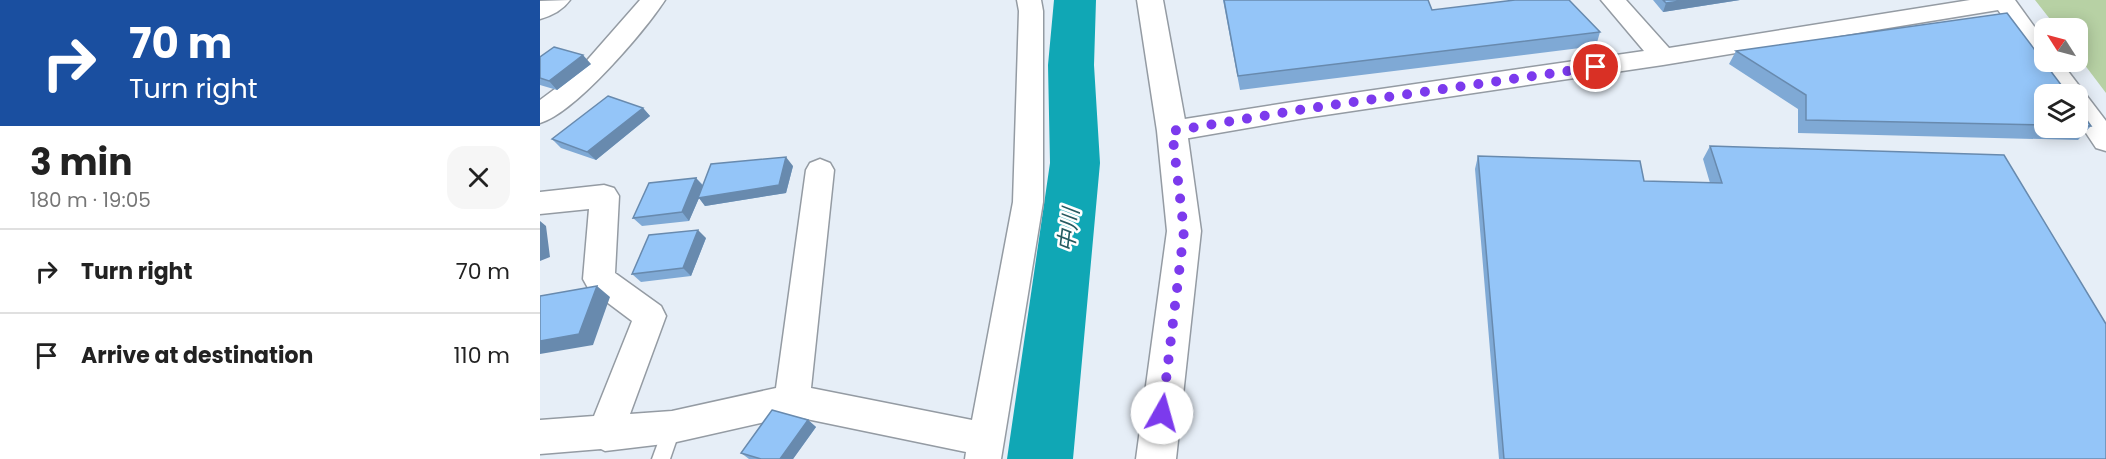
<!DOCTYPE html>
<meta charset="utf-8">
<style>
body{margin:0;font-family:Poppins,"Noto Sans JP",sans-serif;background:#f6f6f6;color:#222;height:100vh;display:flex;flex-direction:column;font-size:22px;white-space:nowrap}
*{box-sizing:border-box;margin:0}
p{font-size:20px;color:#767676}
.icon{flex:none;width:33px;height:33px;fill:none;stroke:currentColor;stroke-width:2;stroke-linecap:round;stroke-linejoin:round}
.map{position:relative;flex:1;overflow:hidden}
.panel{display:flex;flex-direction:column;background:#fff;width:540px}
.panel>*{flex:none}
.guide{background:#1a4fa0;color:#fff;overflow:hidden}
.needle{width:39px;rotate:306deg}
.buttons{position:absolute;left:1494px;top:18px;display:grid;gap:12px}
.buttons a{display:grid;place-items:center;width:54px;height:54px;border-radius:12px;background:#fff;box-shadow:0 3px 15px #0003;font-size:30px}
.pin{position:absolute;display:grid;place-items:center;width:51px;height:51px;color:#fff;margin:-26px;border:3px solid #fff;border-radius:50%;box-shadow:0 2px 6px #0007}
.me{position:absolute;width:66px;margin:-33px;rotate:7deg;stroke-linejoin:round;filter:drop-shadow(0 0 4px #0008)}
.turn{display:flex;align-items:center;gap:21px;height:126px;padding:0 30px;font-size:27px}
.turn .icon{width:78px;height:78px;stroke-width:2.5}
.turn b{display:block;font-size:42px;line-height:51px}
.round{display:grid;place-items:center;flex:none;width:63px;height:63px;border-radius:18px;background:#f6f6f6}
.headline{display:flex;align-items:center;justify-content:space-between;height:102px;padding:0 30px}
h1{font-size:36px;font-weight:700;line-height:45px}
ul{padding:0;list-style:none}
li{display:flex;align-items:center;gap:18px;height:84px;padding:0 30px;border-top:2px solid #e0e0e0}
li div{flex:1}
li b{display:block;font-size:22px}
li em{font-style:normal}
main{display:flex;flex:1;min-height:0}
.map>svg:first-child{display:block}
</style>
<main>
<section class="panel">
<div class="guide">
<div class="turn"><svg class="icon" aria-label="right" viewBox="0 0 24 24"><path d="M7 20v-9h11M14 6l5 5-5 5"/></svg><div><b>70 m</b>Turn right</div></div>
</div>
<div class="headline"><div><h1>3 min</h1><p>180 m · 19:05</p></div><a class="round"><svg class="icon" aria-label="close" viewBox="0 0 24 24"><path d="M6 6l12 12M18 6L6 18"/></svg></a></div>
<ul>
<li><svg class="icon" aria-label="right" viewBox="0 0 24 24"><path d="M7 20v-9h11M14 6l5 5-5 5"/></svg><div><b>Turn right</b></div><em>70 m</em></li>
<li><svg class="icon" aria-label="arrive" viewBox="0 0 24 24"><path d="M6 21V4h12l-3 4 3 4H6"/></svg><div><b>Arrive at destination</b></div><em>110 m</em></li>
</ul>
</section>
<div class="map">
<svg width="1566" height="459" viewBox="0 0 1566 459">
<rect width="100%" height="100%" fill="#e6eef7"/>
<path fill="#b7d1a4" d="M1495,0h71v93l-28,-37v-28h-21z"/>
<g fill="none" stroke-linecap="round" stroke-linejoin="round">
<path fill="#10a7b5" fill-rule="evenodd" d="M514,0h42l-2,65 6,98 -27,296h-66l43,-296 -2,-98z"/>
<g stroke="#949ba3" stroke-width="3">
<path id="service" d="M132,419l6,2 3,6 -11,32h-18l14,-38z"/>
</g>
<g stroke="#949ba3" stroke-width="3">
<path id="minor" d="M30,0c-7,10 -19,16 -30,19v-18z
M100,0h25c-21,32 -90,113 -125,123v-23l35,-26z
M477,0h24l2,11v191l-42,257h-36l1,-7 -174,-36 -120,27 -67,8 -4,-2 -61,5v-34l54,-4 38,-95 -44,-33 -5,-9 6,-70 -49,5v-22l64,-7 10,3 5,8 -4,77 46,33 5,10 -36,98 42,-3 104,-23 30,-218 4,-7 10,-4 10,4 4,7 -23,218 161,32 41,-218 6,-191z
M1061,0h25l43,48 301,-48h45l29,40v22h17l45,59v30l-10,-3 -18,-27v-27h-20l-60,-84 -335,55 -358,53 -133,23 -10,-3 -4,-7 4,-7 10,-3 133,-21 339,-49z"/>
</g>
<g stroke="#949ba3" stroke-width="3">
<path id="tertiary" d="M597,0h26l24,131 14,100 -25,228h-40l31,-228 -10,-100z"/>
</g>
<use href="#service" fill="#fff" fill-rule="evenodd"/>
<use href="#minor" fill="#fff" fill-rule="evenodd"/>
<use href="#tertiary" fill="#fff" fill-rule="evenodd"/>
</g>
<path fill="#7fa9d5" d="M683,0h205l4,10 168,22 -4,14 -356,44z
M1113,0h87l-77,12z
M1196,51l308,43v34h34v-20l13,18 -13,14 -280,-7v-24l-69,-45z
M0,57l51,7 -34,26 -17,-5z
M103,108l7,8 -54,44 -35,-12 -9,-9z
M1170,146l396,313h-607l-24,-290 3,-13 166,25 66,2 -7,-24z
M253,166l-7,27 -81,13 -6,-8 -10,23 -47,5 -9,-8 63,-40 7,7z
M166,238l-15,38 -50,6 -9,-8z
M268,420l8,7 -23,32h-44l-8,-6z"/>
<path fill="#688aae" d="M1148,0h52l-77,12 3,-9z
M43,55l8,9 -34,26 -8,-9z
M103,108l7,8 -54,44 -9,-8z
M246,157l7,9 -7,27 -81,13 -6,-8 -10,23 -7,-9 14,-34 7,8z
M0,221l6,5 4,31 -10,4z
M158,230l8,8 -15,38 -8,-8z
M57,286l13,11 -17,48 -53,9v-13z
M268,420l8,7 -23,32h-13z"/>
<path fill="#94c5f8" stroke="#688aae" stroke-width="1.5" d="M684,0h204l4,10 83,-10h54l31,32 -362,44z
M1123,0h25l-22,3z
M1467,13l61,81h-24v31l-238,-5v-25l-70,-44z
M14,47l29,8 -34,26 -9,-3v-21z
M68,96l35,12 -56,44 -35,-13z
M1538,108l13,18h-13z
M1170,146l294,9 102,169v135h-602l-26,-303 162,5 4,20 78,2z
M246,157l-7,28 -81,13 13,-34z
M156,178l-14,34 -49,6 16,-35z
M158,230l-15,38 -51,6 17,-39z
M57,286l-18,48 -39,7v-45z
M232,410l36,10 -28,39h-19l-20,-6z"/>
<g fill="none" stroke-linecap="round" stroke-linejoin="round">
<path stroke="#7c3aed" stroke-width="10" stroke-dasharray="0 18" d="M622,413l22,-182 -12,-100 133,-22 291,-42"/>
</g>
<g text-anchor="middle" stroke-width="5" stroke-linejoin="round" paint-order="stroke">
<g font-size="22" font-style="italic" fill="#265b61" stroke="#fff">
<text transform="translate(528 230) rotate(-83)" y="8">中川</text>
</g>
</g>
</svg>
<div class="buttons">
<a><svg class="needle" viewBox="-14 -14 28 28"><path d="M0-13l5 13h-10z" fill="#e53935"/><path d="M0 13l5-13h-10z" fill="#767676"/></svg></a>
<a><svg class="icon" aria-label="layers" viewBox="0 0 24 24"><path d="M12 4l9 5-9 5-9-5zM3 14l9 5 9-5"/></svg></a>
</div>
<div class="pin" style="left:1056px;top:67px;background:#d93025"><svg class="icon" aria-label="arrive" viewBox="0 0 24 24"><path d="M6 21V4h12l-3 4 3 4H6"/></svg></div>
<svg class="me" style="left:622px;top:413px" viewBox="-20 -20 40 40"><circle r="19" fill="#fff"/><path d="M0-13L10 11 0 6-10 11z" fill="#7c3aed"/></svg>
</div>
</main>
